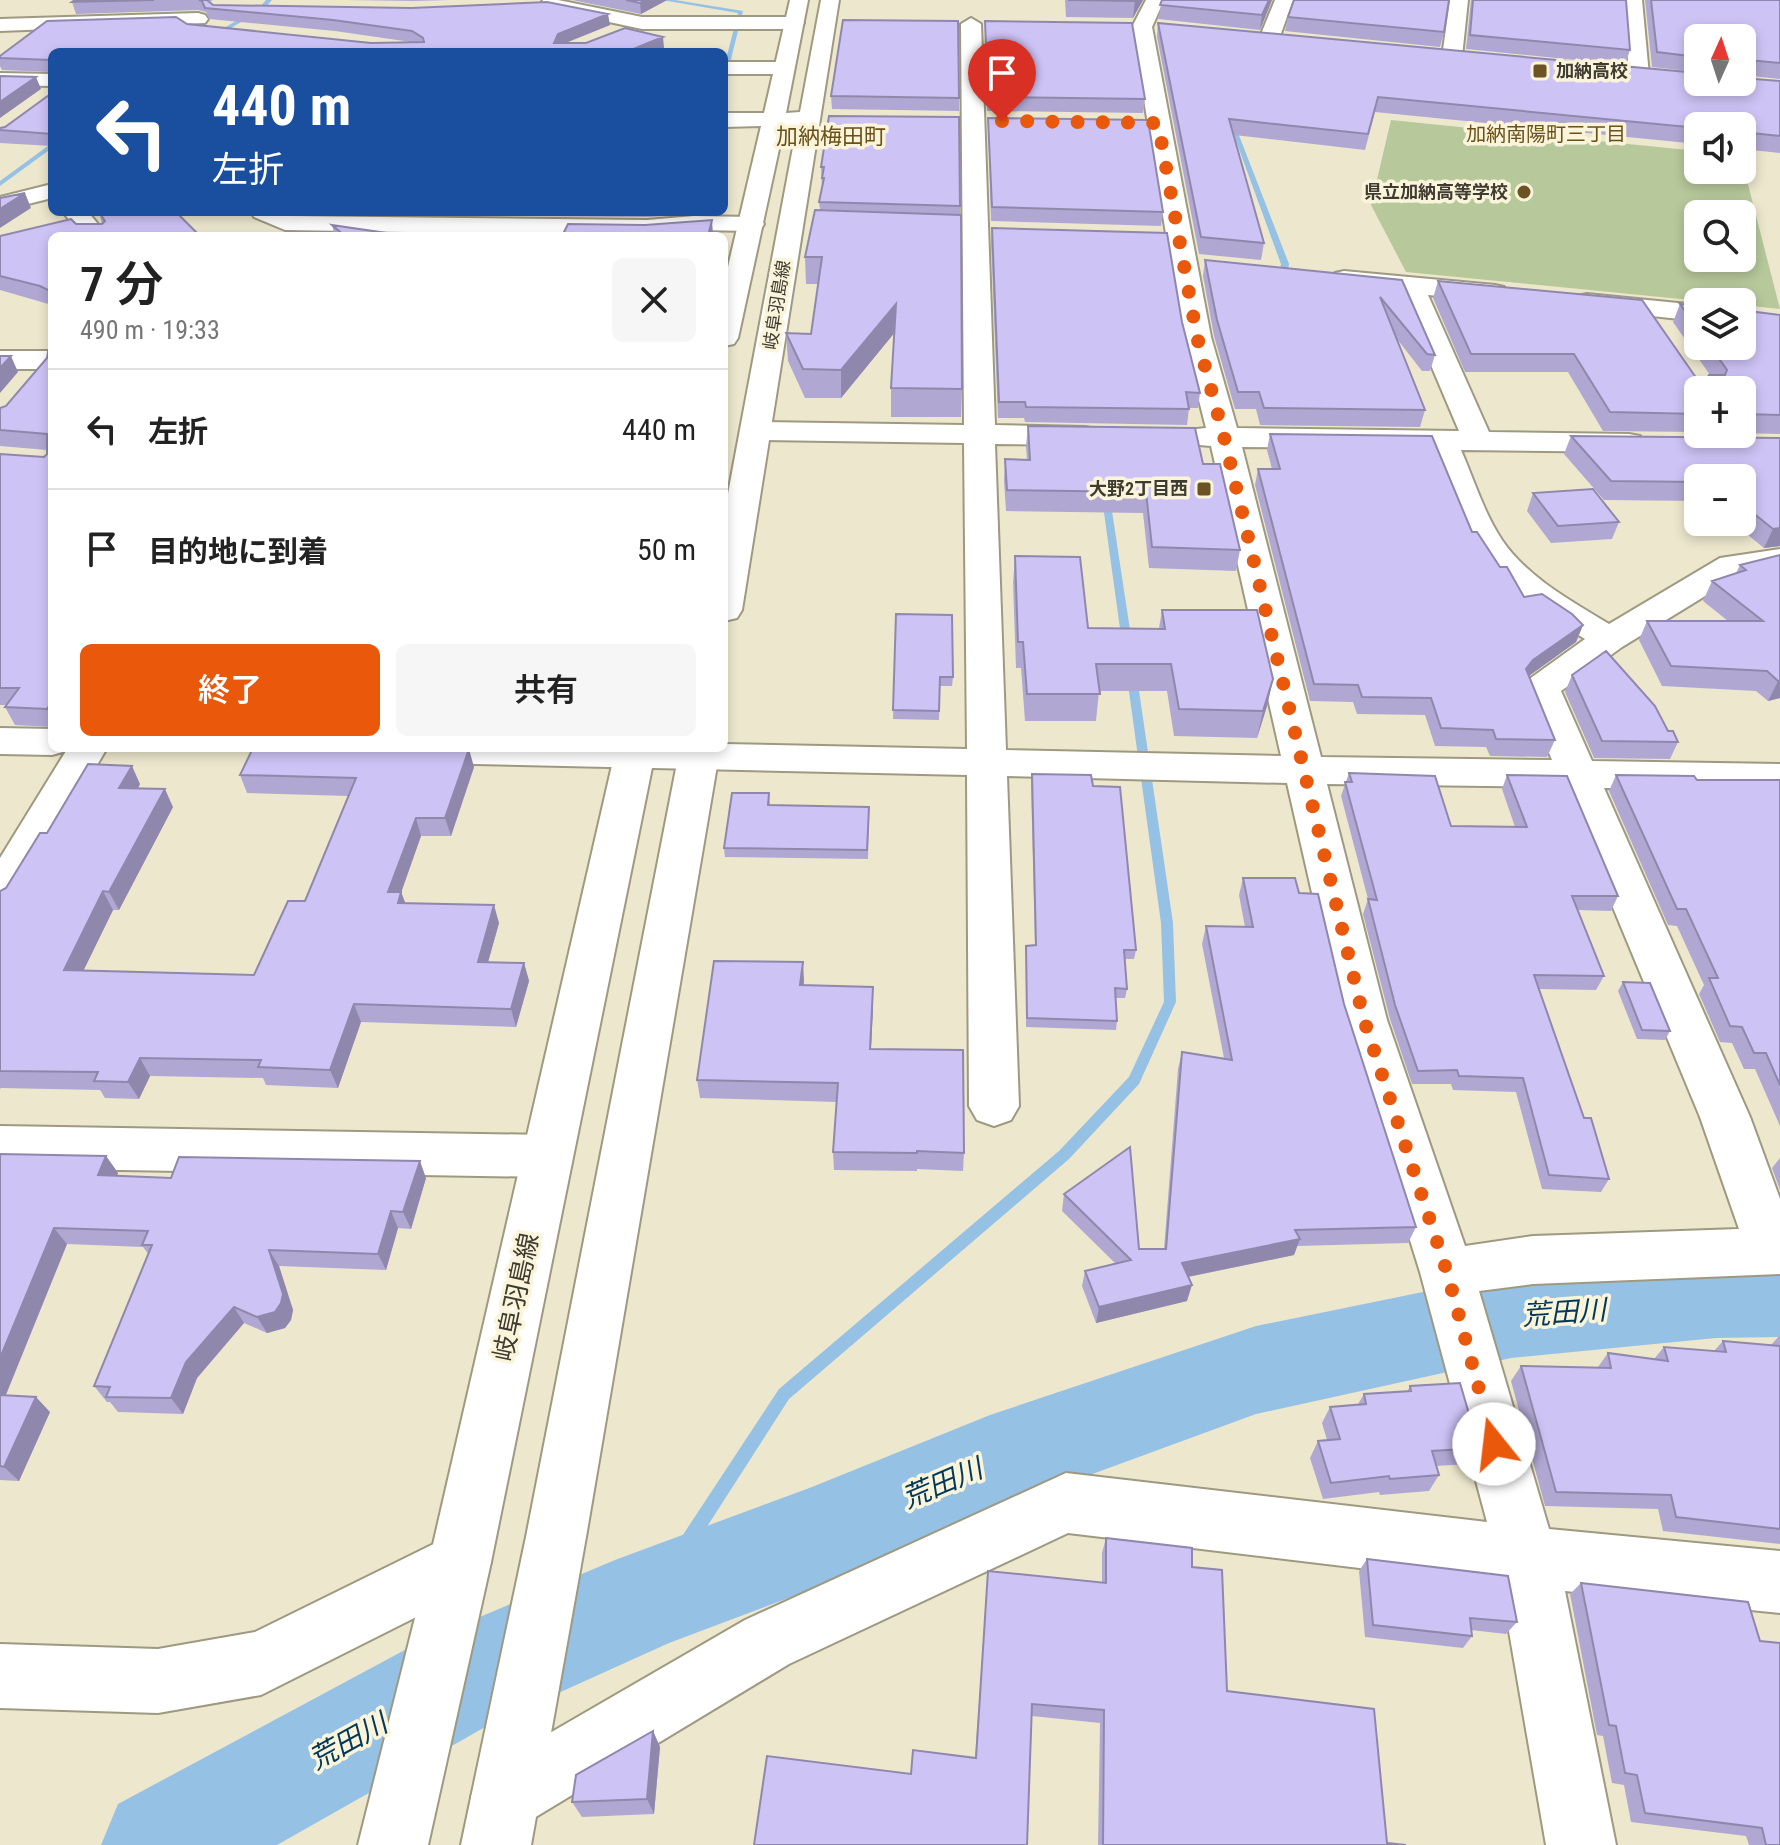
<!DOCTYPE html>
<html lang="ja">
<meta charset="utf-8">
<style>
body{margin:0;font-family:"Roboto Condensed","Noto Sans JP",sans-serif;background:#f6f6f6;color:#222;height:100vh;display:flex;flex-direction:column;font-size:30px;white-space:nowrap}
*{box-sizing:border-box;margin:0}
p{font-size:26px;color:#767676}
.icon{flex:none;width:44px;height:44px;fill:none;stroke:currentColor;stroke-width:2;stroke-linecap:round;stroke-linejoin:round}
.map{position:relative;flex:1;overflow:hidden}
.details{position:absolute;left:48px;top:232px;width:680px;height:520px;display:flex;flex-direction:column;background:#fff;border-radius:12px;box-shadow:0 4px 12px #0003}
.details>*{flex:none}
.hud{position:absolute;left:48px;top:48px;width:680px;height:168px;border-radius:12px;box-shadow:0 4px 12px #0003;background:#1a4fa0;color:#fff;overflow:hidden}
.needle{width:52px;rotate:3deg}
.fabs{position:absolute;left:1684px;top:24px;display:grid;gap:16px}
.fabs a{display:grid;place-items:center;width:72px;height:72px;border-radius:12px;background:#fff;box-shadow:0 4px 12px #0003;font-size:40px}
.pin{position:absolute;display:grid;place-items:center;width:68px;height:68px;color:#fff;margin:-82px -34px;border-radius:50% 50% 50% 0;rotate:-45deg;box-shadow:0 0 8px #0007}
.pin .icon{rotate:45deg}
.me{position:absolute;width:88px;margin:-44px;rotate:344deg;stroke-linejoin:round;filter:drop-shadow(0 0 6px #0008)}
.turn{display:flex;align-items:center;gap:28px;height:168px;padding:0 32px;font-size:36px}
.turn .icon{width:104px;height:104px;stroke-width:2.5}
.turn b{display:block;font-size:56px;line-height:68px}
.round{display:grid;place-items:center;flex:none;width:84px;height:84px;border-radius:12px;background:#f6f6f6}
.summary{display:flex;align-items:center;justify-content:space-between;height:136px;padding:0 32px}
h1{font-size:48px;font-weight:600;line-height:60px}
.cta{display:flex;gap:16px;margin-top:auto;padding:16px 32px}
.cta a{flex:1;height:92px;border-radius:12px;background:#ea580c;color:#fff;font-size:32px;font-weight:600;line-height:92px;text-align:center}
.cta a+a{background:#f6f6f6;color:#222}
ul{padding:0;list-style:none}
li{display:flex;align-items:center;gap:24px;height:120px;padding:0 32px;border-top:2px solid #e0e0e0}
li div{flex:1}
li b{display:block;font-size:30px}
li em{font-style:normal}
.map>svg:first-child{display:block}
</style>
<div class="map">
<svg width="1780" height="1845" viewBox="0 0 1780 1845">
<rect width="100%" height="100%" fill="#ede7ce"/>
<path fill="#b7c89b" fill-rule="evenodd" d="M1391,120l307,31v19h44v-9l38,148 -38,-4v-3h-31l-305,-30 -35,-67zM1698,214h44v44h-44z"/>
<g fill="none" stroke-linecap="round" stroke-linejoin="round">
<path fill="#95c1e5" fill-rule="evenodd" d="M266,0h6l-8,9 -47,27 -5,-1 48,-28z
M662,0h13l68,11 -17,68 -2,1v-13l14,-54z
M1228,119l5,1 56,144 -4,22 -7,-2 3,-20z
M52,143v5l-52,38v-5z
M1106,495l4,3 22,145 -5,3 -5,-3 -20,-145z
M1132,674l5,3 36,246 3,79 -37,82 -70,75 -280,240 -131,204 -6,3 -6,-3 -3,-6 3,-6 133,-202 280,-238 70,-74 35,-75 -3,-79 -34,-246z"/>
<path fill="#95c1e5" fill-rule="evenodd" d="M1780,1255v82l-64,1 -205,20 -255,56 -251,92 -193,83 -143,54 -175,79 -217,123h-176l17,-41 298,-160 199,-84 197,-73 178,-72 266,-89 255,-52 205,-18z"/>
<g stroke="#9e9981" stroke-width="4">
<path id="minor" d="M543,0h15l84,17h152l10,6 -10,6h-152l-99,-21 -2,-4z
M1146,0h18l-12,27 59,310 26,91 222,3 -59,-139 -65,-7 -4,-6 4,-6 9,-2 151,14 9,2 4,6 -4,6 -9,2 -67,-6 61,137 140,2 11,2 4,7 -4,7 -11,2 -168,-2c13,30 23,63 41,90 26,38 69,61 107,84l111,-66 60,-9v20l-39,5 -119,73 -61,44 31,70 188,3v26l-176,-2 146,329 30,82v75l-247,10 -54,7 70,238 231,22v62l-215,-22 51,254h-70l-45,-260 -433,-52 -279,131 -260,157 -24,10 -24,-10 -10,-24 10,-24 264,-153 321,-147 421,49 -67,-250 -79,-252 -54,-237 -280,-7 12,330 -8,14 -17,6 -17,-6 -8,-14 -2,-331 -630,-14 -14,-4 -6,-9h407v-4l243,5 -3,-306 -208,-3 -11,-3 -4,-6 4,-6 11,-3 208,3 -3,-401 10,-6 10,6 14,401 90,2 11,2 4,7 -4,7 -11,2 -90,-1 11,306 275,6 -70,-310 -24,-2 -4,-7 4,-7 19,-2 -23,-91 -51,-310zM1242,447l187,2c12,29 22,59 37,86 26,48 73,76 119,104l-57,41 -6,8 30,72 -231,-3zM1327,784l236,3 137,330 39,112 -206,7 -68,10 -78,-226z
M1275,0h18l-14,39 -10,6 -10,-6z
M1450,0h18l-6,57 -10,6 -10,-6z
M1624,0h18l7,75 -10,6 -10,-6z
M198,13l7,2 3,4 -3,4 -205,8v-12z
M724,62h60l10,6 -10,6h-60z
M0,73l52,1v12l-52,-1z
M63,212h25l20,24h-26z
M251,212h31l8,4 357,4 47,-4 58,1 9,2 3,5 -3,5 -9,2 -58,-1 -47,6 -362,-6 -31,-13z
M1587,294l111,11v16l-121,-13 -4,-6 4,-6z
M0,351h52v18h-52z
M0,728l52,1v19h55l-92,157 -15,5v-52l66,-107 -14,4 -52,-1z
M0,1126l546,9 18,6 7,15 -7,15 -18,6 -546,-9z
M460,1531l22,9 9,22 -9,22 -221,111 -103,18 -158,-5v-64l158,5 97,-17z"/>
</g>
<g stroke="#9e9981" stroke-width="4">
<path id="major" d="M790,0h18l-22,113 14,-1 21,-112h18l-97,610 -5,8 -13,3v-106l73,-389h-13l-46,212 -4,6 -10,2v-62l37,-158 -37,1v-14h40z
M52,184v14l-52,13v-14z
M616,748h40l-165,814 -63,283h-70l71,-283z
M680,748h40l-134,789 -55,308h-70l65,-308z"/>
</g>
<use href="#minor" fill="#fff" fill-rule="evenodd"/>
<use href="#major" fill="#fff" fill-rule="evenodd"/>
</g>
<path fill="#b0a8d3" d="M75,0h138l-4,2 4,3 397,20 -44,18 98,5 -612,4v94l-52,-3v-15l5,-1 44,-32 1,-23 -48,-2 -2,-4v-10l187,-32 184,19 40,-1 -76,-11 -126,-12 -3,-7 -8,-2 -122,4 -4,-12z
M347,0h102l-36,1z
M572,0h95l-26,14z
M1065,0h78l-10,18 -67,-1z
M1162,0h110l-12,30 -102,-11z
M1471,0h155l4,50 -5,15 -159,-16z
M1645,0h135v79l-38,-4v-37h-44v34l-46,-5z
M1288,17l156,15 -4,15 -155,-16z
M985,21l160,78 -2,14 -156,-2z
M1158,23l622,58v72l-38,-4v-23h-44v18l-323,-32 -10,38 -131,-15 30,108 -3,17 -62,-6 -42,-217z
M831,96l128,2v13l-127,-2z
M959,117l3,272 -1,28h-70v-29l3,-55 -53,65h-36l-17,-37 -2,-28 25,1 7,-50h-12l-1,-27 15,-47 -1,-8 3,-14 -1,-21z
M988,118l175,94 -2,14 -170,-5z
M99,212h77l-124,24v69l-52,-15v-54l76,-12h26z
M527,212h192l-1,1 -71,4 -119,-1z
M332,225l75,11h-72z
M992,228l190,94 18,71 -2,15h-9l-2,17 -162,-3 -1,-4h-26l-7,-176z
M1205,260l197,20 33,75 -5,16h-8l-25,-32 28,71 -5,17 -160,-2 -4,-16h-21l-21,-73 -11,-60z
M1438,281l267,102 5,-8 -37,-53 7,-18 18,2v40h44l7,-35 31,4v119l-38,-1v-43h-44v42l-95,-1 -35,-59h-103l-32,-74z
M52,352v375l-37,-2 -10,-18 2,-2h-7v-251l44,3 3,-3v-4l-47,-4v-38l6,-2z
M1028,426l175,38 37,86 -4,21 -87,-3 -6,-55 -137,-2 -2,-31 1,-21 22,1 -1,-14z
M1270,434l202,98 52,65 59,28 -7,17 -47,34 26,64 -8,17 -57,-1 -4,-9 -51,-1 -10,-31 -68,-1 -4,-12 -43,-1 -55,-216 3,-16h14l-5,-19z
M1571,436l209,2v108l-16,2 -32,-26h10v-44h-44v23l-94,-1 -40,-46z
M1533,493l86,29 -7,17 -61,4 -24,-32z
M1780,555v143l-12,3 -12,-10 -94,-5 -23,-46 8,-19h81l-25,-20 9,-20 24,-8 4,-8z
M1015,556l73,72h71l3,-18 111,69 -6,27 -10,32 -83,-2 -7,-45h-68l-3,30h-71l-4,-53h-5l-3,-85z
M896,614l57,63 -1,9h-12l-1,34 -46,-1z
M1572,675l96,56 10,11 -8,17 -76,-1 -29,-66z
M474,767l-23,69h-30l-20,56 4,11 94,20 -11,39 36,1 5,18 -13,46 -155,-5 -23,66 -72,-3 -3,-7 -113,-2 -11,23 -34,-1 -5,-8 -99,-2 -1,1v-198l6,-3 41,-55 93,-49 -2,5 35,18 -54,103h-6l-30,61 171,4 51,-74 43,-105 -101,-3 -7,-18z
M1349,773l102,53 64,1 -13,-38 5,-14 111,121 -7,15 -33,-1 26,66 -8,14 -57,-1 45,129 25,61 -8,13 -59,-3 -26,-97 -63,-2 -2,-6h-39l-22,-65 -27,-105 5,-15 -27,-103z
M1032,774l61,12 43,164 -2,9h-10l3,30 -2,9h-10l2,23 -1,9 -90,-3v-81l9,-1 -4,-162z
M1616,775l81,5h83v346l-25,-57h-11l-12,-26 -12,-1 -21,-48 5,-9 -27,-59 -9,-1 -59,-134z
M769,793l1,12 99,11 -1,43 -143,-2 -1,-9z
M1243,878l56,15 45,111 72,223 -8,16 -111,3 -3,9 -106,22 -1,24 -91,22 -14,-37 3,-15 30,-8 -53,-52 2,-17 75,55h25l14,-180 4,-17 42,6 -22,-114 4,-18 39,1 -6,-32z
M803,962v23l70,21 -2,43 93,104 -1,18 -46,-2v2l-83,-1 -1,-18 4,-50 -137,-4 -3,-18z
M1623,982l47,49 -5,9 -28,-1 -19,-48z
M0,1154l106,2 12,17 -1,3 54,2h255l-15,51 -13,-1 -12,42 -107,-4 14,44 -2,10 -6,8 -18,5 -23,-10 -47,55 -14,36 -65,-2 -8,-10h-3l-13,-16 55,-131 -6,-8 -76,-3 -61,151 44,17 -31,69 -19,-1z
M1780,1158v32l-8,-22z
M1780,1335v209l-117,-13 -5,-22 -113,-3 -34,-125 10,-15 77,1 10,-14 46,6 10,-12 50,4 9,-10 48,4z
M1410,1386l69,62 -11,16 -32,2 3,9 -10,16 -49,4 -1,-3 -56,7 -13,-41 8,-17 9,-1 -5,-17 8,-16 28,-3 6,-10 43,-2z
M1106,1538l86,29 35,124 160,152 19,2h-308l2,-122 -68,-7 -5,129 -116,-71 64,-16 13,-187 114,12v-30z
M1367,1559l150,63 -11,12 -35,-4 1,6 -9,12 -98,-11 -6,-66z
M1581,1583l199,262h-31l-3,-9 -115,-14 -7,-37 -12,-2 -9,-47 -6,-1 -27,-141z
M653,1731l7,16 -6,67 -72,3 -10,-15z"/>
<path fill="#9088ac" d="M645,0h22l-26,14 -1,-11z
M1135,0h8l-10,18z
M1269,0h3l-12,30 2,-15z
M608,14l2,11 -50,20 -6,-2 4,-9z
M663,37l1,11 -9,4h-29z
M36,77l5,12 -41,29v-16z
M25,193l6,15 -31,20v-19z
M712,220l1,16h-5z
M896,304v27l-55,67v-28z
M11,356l7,16 -18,21v-25z
M1780,528v18l-16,2 9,-19z
M1583,625l-7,17 -50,36v-9l7,-9z
M1273,679l-6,27 -10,32 6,-27z
M1778,681h2v17l-12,3z
M52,701v18l-5,-10z
M469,749l5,18 -23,69 -6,-18z
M132,766l8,18 -12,22 -9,-18z
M165,789l8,18 -54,103 -10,-18z
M416,818l5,18 -26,74 -7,-18z
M103,891l10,19 -38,78 -11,-18z
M401,892l7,18 -10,-7z
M494,905l5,18 -16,57 -5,-18z
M803,962l1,19 -2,23 -2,-19z
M524,963l5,18 -13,46 -5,-18z
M873,987v19l-3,61v-18z
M354,1004l7,18 -23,66 -8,-18z
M140,1058l10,18 -11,23 -11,-17z
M106,1156l12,17 -9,19 -11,-17z
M420,1161l6,17 -15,51 -8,-17z
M391,1211l7,17 -12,42 -8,-16z
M54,1228l13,16 -67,165v-51z
M1300,1239l-6,16 -117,24 5,-16z
M269,1250l10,16 14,44 -2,10 -6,8 -18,5 -10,-16z
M1192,1285l-5,16 -91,22 3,-16z
M234,1307l10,16 -47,55 -14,36 -12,-16 15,-36z
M36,1397l14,15 -31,69 -15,-14z
M653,1731l7,16 -6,67 -7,-15z"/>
<path fill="#cdc3f5" stroke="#9088ac" stroke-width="2" d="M75,0h79l-82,2z
M199,0h8l6,5 198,3 136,-6 61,12 -50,20 -4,9h32l39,-15 38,9 -37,15h-574v82l-52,-4v-2l5,-1 44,-32 1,-35 -50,-2v-2l47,-35 129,-4 11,7 184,19 53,-1 -1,-4 -11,-7 -79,-11 -128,-12 -3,-7z
M626,0h19l-5,3z
M1068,0h67v1z
M1162,0h107l-7,15 -102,-10z
M1294,0h155l-5,32 -156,-15z
M1473,0h153l4,50 -160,-15z
M1651,0h129v63l-32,-3 -3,4h-3v-26h-44v19l-41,-5z
M843,20l115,1 1,77 -128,-2z
M985,21l147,2 13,76 -157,-2z
M1158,23l540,50v9h44v-4l38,3v55l-38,-4v-6h-44v2l-320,-31 -10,37 -139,-15 35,124 -63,-6z
M0,76l36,1 -36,25z
M829,116l130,1 1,89 -141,-4 5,-24h-2l2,-11h-3z
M988,118l160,2 15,92 -171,-5z
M25,193l-25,16v-11z
M815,210l146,5 1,174 -71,-1 5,-84 -55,66 -38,-1 -17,-36 25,1 11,-77h-17z
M99,212h77l24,24h-148v56l-12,-6 -40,-10v-40l71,-17 5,5h26l3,-3z
M712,220l-4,16h-146l6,-12 77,1z
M332,225l75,11h-62z
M992,228l175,5 15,89 18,71 -14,-1 3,17 -163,-2 -1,-5h-26z
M1205,260l197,20 33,75 -8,-1 -47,-57 45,113 -161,-2 -5,-16h-21l-21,-72z
M1438,281l204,19 55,79 8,4 4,-8h16l2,-5 -17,-24h32v-43h4l3,8 31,4v100l-38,-1v-24h-44v24l-88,-2 -36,-58h-103z
M1680,304l18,2v23z
M48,352h4v349l-5,8 -42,-2 14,-19h-19v-234l44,3 3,-3v-20l-47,-4v-22l6,-2 41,-48z
M0,356h11l-11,12z
M1028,426l167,2 8,36h17l20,86 -88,-3 -6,-55 -139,-2 -2,-31 25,1z
M1270,434l162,2 40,96h5l23,35h7l17,30 18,-3 30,20 11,11 -50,35 -7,9 29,71 -59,-1 -3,-9 -52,-2 -10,-30 -69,-1 -4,-12 -44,-1 -56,-215h22z
M1571,436l209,2v90l-7,1 -31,-25v-26h-44v4l-87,-1z
M1593,489l26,33 -61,4 -25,-33z
M1780,555v126h-2l-11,-10 -96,-5 -24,-45h116l-51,-40 34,-11 -6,-5z
M1015,556l65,1 8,71 77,1 -3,-19h95l16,69 -10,32 -84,-2 -8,-45h-75l4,30h-73l-4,-52h-5z
M896,614l56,1 1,62h-13l-1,34 -46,-1z
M1606,651l49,55 13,25h5l5,11 -76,-1 -30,-66z
M253,748l216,1 -24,69h-29l-28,74h13l-3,11 96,2 -16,57 46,1 -13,46 -157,-5 -24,66 -72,-3 3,-7 -121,-2 -12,24 -34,-1 4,-9 -98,-1v-180l6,-3 34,-55h7l41,-69 44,2 -13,22 46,1 -56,103 -6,-1 -39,79 190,5 34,-74h17l51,-123 -116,-3z
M1349,773l86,3 16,50 76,1 -20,-52 60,1 51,120h-46l32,80 -70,-1 50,143h7l18,61 -60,-4 -26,-97 -64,-2 -2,-6 -39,1 -23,-66 -27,-106 9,1 -32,-118h7z
M1032,774l59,1 2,11 27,1 16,163h-12l3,39 -12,-1 2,33 -90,-3 -1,-72 10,-1z
M1616,775l78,1 3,4h83v305l-14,-32h-12l-12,-26 -12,-1 -21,-48h9l-32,-69h-9z
M732,793h37l-1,12 101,2 -2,43 -143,-2z
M1243,878h52l4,15 19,1 26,110 72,223 -121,3 5,9 -118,24 10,22 -93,22 -14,-36 46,-11 -67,-66 66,-47 9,102h27l16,-197 50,8 -26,-134 47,1z
M714,961l89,1 -3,23 73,2 -3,62 93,1 1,103 -47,-2v2l-84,-1 5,-69 -141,-3z
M1623,982l27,1 20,48 -28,-1z
M0,1154l106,2 -8,19 73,3 8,-21 241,4 -17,51 -12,-1 -13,43 -109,-4 14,44 -2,9 -6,9 -18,5 -23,-10 -48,55 -15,36 -65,-1 4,-10 -16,-1 58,-141h-10l6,-14 -94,-3 -54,130z
M1723,1341l57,5v183l-104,-12 -5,-22 -115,-3 -35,-126 90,2 -3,-15 60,8 -4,-14 62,5z
M1460,1383l19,65 -47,3 7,24 -49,4 -1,-3 -58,7 -13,-42 22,-2 -10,-32 36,-3 -2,-10 47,-3 -1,-5z
M0,1395l36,2 -32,70 -4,-1z
M1106,1538l86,10v19l30,3 5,121 147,18 13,134 19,2h-303l1,-135 -72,-6 -5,141h-273l13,-89 144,18 2,-24 63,8 12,-187 118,12z
M1367,1559l141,17 9,46 -47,-4 2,18 -99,-11z
M1581,1583l167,19 12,39 20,2v202h-14l-4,-17 -117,-15 -8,-38 -12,-2 -9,-47 -7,-1z
M653,1731l-6,68 -75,3 4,-27z"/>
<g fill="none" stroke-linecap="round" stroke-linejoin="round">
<path stroke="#ea580c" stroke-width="14" stroke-dasharray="0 25.2" d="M1002,121l156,2 39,214 27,100 140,583 83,252 47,172"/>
</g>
<g fill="#6b5323" stroke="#faf4db" stroke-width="3">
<rect x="1532" y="63" width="16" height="16" rx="4"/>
<circle cx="1524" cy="192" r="8"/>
<rect x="1196" y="481" width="16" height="16" rx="4"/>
</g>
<g text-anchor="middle" stroke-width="7" stroke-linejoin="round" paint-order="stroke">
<g font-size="18" font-weight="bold" fill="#3e3b31" stroke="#faf4db" text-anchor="end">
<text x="1556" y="77" text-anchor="start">加納高校</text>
<text x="1508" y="198">県立加納高等学校</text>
<text x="1188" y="495">大野2丁目西</text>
</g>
<g font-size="18" fill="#3e3b31" stroke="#faf4db">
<text transform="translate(777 305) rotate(-81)" y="6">岐阜羽島線</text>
</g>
<g font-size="20" fill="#6b5018" stroke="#faf4db">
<text x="1546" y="141">加納南陽町三丁目</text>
</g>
<g font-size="22" fill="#6b5018" stroke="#faf4db">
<text x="831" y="144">加納梅田町</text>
</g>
<g font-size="26" fill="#3e3b31" stroke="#faf4db">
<text transform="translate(516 1297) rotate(-78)" y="9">岐阜羽島線</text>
</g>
<g font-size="28" font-style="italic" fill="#02395b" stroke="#faf4db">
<text transform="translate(1564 1312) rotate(-4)" y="10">荒田川</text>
<text transform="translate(942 1483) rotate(-23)" y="10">荒田川</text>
<text transform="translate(348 1741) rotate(-29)" y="10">荒田川</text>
</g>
</g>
</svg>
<div class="fabs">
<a><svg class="needle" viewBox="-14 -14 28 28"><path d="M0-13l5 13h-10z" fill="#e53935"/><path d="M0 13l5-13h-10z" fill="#767676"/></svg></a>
<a><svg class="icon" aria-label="sound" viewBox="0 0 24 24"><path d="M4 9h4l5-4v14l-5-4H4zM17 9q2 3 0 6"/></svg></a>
<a><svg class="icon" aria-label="search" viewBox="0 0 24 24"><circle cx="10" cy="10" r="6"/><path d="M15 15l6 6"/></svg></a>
<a><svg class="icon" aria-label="layers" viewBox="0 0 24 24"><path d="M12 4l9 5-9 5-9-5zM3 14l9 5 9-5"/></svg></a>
<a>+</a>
<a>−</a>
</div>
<div class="pin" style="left:1002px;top:121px;background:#d93025"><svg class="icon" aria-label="arrive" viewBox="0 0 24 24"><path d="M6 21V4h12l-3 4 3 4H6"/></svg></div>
<svg class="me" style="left:1494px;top:1444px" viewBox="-20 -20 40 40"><circle r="19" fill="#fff"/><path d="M0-13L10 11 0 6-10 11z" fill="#ea580c"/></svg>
<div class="hud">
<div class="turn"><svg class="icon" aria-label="left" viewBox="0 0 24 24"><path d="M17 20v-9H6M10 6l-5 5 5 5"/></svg><div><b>440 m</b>左折</div></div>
</div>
<section class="details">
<div class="summary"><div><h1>7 分</h1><p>490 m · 19:33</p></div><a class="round"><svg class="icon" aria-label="close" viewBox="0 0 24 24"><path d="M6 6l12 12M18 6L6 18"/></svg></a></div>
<ul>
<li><svg class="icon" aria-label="left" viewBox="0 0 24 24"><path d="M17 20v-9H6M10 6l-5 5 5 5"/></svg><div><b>左折</b></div><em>440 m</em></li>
<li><svg class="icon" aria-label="arrive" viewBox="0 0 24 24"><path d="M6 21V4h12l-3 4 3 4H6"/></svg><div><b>目的地に到着</b></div><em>50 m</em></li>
</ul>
<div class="cta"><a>終了</a><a>共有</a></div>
</section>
</div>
